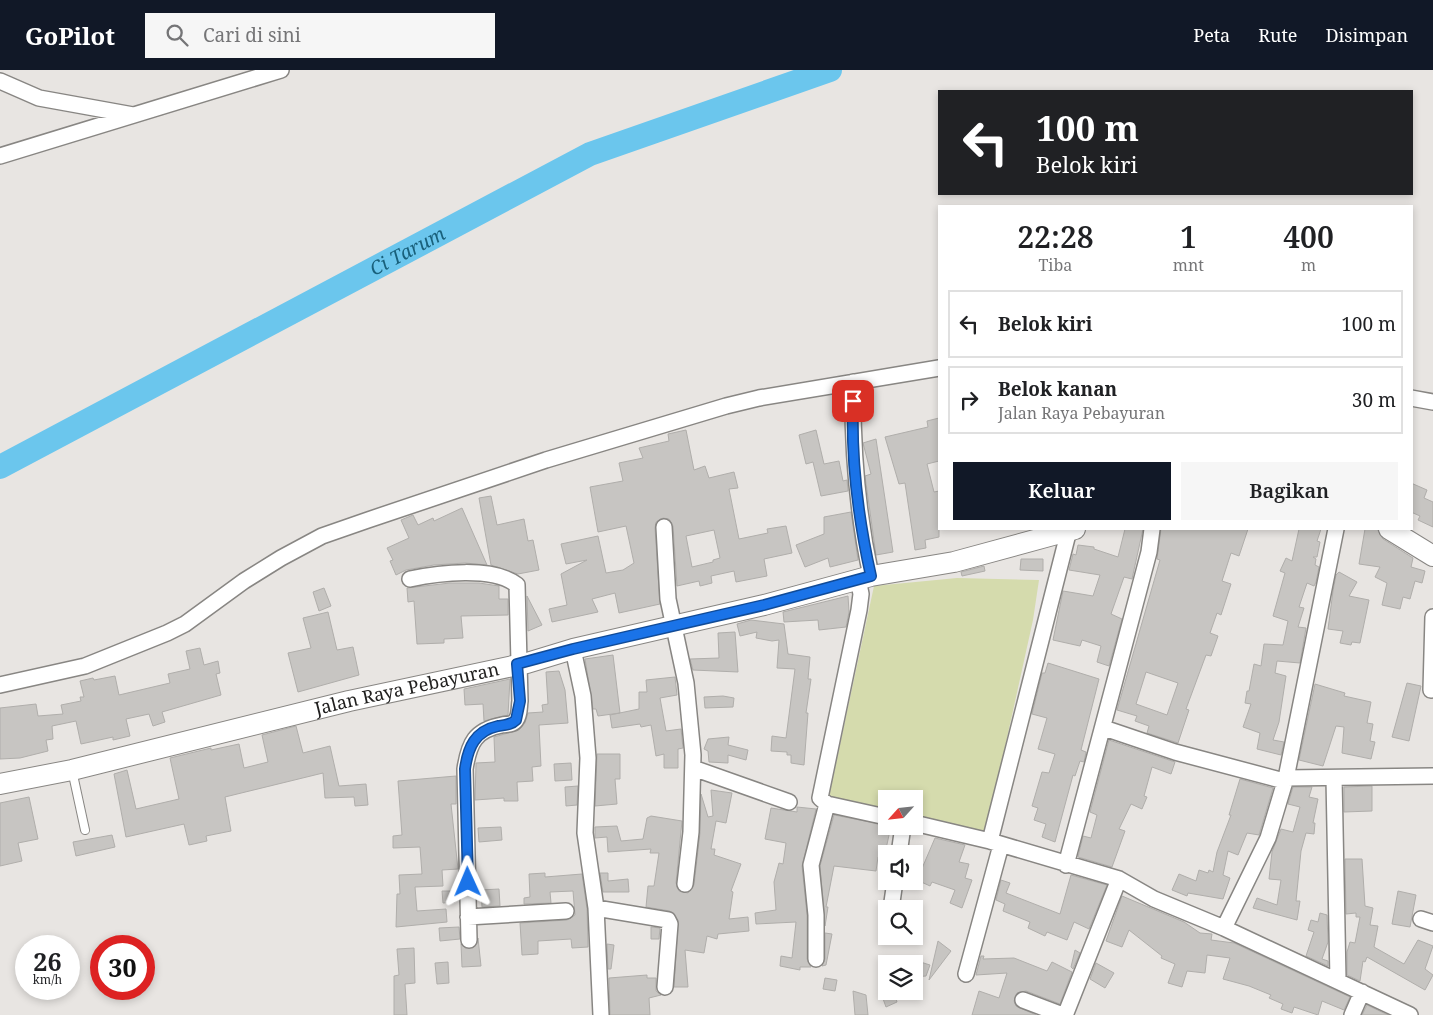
<!DOCTYPE html>
<html lang="id">
<style>
body{margin:0;font-family:"Noto Serif",serif;background:#f6f6f6;color:#202124;height:100vh;display:flex;flex-direction:column;font-size:19px;white-space:nowrap}
*{box-sizing:border-box;margin:0}
p{font-size:16px;color:#757577}
.icon{flex:none;width:28px;height:28px;fill:none;stroke:currentColor;stroke-width:2;stroke-linecap:round;stroke-linejoin:round}
.map{position:relative;flex:1;overflow:hidden}
.side{position:absolute;left:938px;top:135px;width:475px;height:325px;display:flex;flex-direction:column;background:#fff;border-radius:0px;box-shadow:0 2px 8px #0003}
.side>*{flex:none}
.guide{position:absolute;left:938px;top:20px;width:475px;height:105px;border-radius:0px;box-shadow:0 2px 8px #0003;background:#202124;color:#fff;overflow:hidden}
.needle{width:32px;rotate:243deg}
.controls{position:absolute;left:878px;top:720px;display:grid;gap:10px}
.controls a{display:grid;place-items:center;width:45px;height:45px;border-radius:0px;background:#fff;box-shadow:0 2px 8px #0003;font-size:25px}
.speed{position:absolute;left:15px;top:865px;display:flex;gap:10px;font-size:25px;font-weight:700;text-align:center}
.speed>*{display:grid;place-content:center;width:65px;height:65px;border-radius:50%;background:#fff;box-shadow:0 2px 8px #0003;line-height:1}
.speed small{font-size:12px;font-weight:400}
.speed .limit{border:8px solid #d22;background:#fff;color:#111}
.pin{position:absolute;display:grid;place-items:center;width:42px;height:42px;color:#fff;margin:-21px;border-radius:10px;box-shadow:0 2px 8px #0006}
.me{position:absolute;width:55px;margin:-28px;rotate:359deg;stroke-linejoin:round;filter:drop-shadow(0 0 4px #0008)}
.turn{display:flex;align-items:center;gap:18px;height:105px;padding:0 15px;font-size:22px}
.turn .icon{width:65px;height:65px;stroke-width:2.5}
.turn b{display:block;font-size:35px;line-height:42px}
.eta{display:flex;justify-content:space-evenly;align-items:center;height:85px;text-align:center}
.eta b{font-size:30px;font-weight:600;line-height:35px}
.button{display:flex;gap:10px;margin-top:auto;padding:10px 15px}
.button a{flex:1;height:58px;border-radius:0px;background:#111827;color:#fff;font-size:20px;font-weight:600;line-height:58px;text-align:center}
.button a+a{background:#f6f6f6;color:#202124}
ul{padding:0;list-style:none}
li{display:flex;align-items:center;gap:15px;height:68px;margin:0 10px 8px;padding:0 5px;border:2px solid #e0e0e0;border-radius:0px}
li div{flex:1}
li b{display:block;font-size:19px}
li em{font-style:normal}
header{display:flex;align-items:center;gap:30px;box-sizing:border-box;height:70px;padding:0 25px;background:#111827;color:#fff}
header strong{font-size:24px}
nav{display:flex;gap:28px;margin-inline-start:auto;font-size:18px}
.search{width:350px;height:45px;background:#f6f6f6;display:flex;align-items:center;gap:12px;box-sizing:border-box;padding:0 18px;border-radius:0px;color:#757577;font-size:19px}
.map>svg:first-child{display:block}
</style>
<header>
<strong>GoPilot</strong>
<div class="search"><svg class="icon" aria-label="search" viewBox="0 0 24 24"><circle cx="10" cy="10" r="6"/><path d="M15 15l6 6"/></svg>Cari di sini</div>
<nav><a>Peta</a><a>Rute</a><a>Disimpan</a></nav>
</header>
<div class="map">
<svg width="1433" height="945" viewBox="0 0 1433 945">
<rect width="100%" height="100%" fill="#e8e5e2"/>
<path fill="#d5dbad" d="M957,508l82,2 -6,40 -47,213 -72,-17v-17h-28v10l-57,-13 45,-210z"/>
<g fill="none" stroke-linecap="round" stroke-linejoin="round">
<path stroke="#6bc6ed" stroke-width="24" id="s1" d="M0,397l590,-313 240,-84"/>
</g>
<path fill="#c7c5c2" stroke="#b0aeab" fill-rule="evenodd" d="M939,348v43l-12,3 7,28 5,-1v46l-14,3 1,8 -11,2 -10,-67 -6,1 -14,-47 43,-10 -1,-6z
M686,360l8,40 11,-4 4,12 25,-6 4,16 -9,1 10,50 29,-6 -1,-4 19,-3 6,27 -28,6 3,17 -31,6 -2,-11 -23,5 1,7 -12,3 -1,-5 -22,5 -4,-60 -4,-7 -6,-1 -7,4 -1,6 5,76 -41,9 -4,-20 -23,6 6,13 -46,10 -3,-13 18,-4 -6,-31 26,-14 -21,4 -5,-20 37,-8 8,37 17,-3 11,-7 -8,-37 -28,6 -8,-45 33,-6 -4,-18 24,-5 -4,-10 30,-7 -1,-7zM714,460l6,28 -7,2v2l-21,5 -6,-31z
M816,360l8,34 15,-3 4,20 4,-1 1,11 -27,5 -8,-34 -7,2 -7,-29z
M876,369l17,113 -17,3 -11,-79 6,-2 -8,-31z
M1411,413l16,7 -3,8 9,4v25l-15,-7 2,-4 -9,-4z
M491,426l6,29 27,-6 4,22 5,-1 6,30 -21,4 -27,-9 -12,-67z
M462,438l25,57 -22,-2 -31,2 -28,5 -10,5 -6,-14 3,-1 -6,-12 22,-10 -8,-18 12,-5 5,10 15,-7 1,3z
M851,442l7,48 -28,7 -2,-9 -23,9 -9,-22 28,-11v-17z
M1125,459h18l-11,50 -8,-2 -13,37 11,5 -13,47 -12,-4 4,-16 -19,-6 -2,6 -27,-6 10,-49 30,5 7,-21 -31,-5 4,-16 3,1 2,-10 16,2v2l24,8z
M1161,459h87l-9,27 -8,-3 -9,28 9,3 -10,31 -4,-2 -7,20 8,3 -7,20 -5,-1 -20,54 3,1 -11,33 -31,-10 2,-7 -14,-5 2,-5 -20,-6 43,-150 -3,-1zM1146,602l32,11 -11,32 -31,-11z
M1299,459h22l-4,12 3,1 -3,15h-4l3,2 -1,6 4,2 -3,15 -2,4 -7,-3 -8,24 5,1 -6,19 8,1 -6,35 -23,-2 -2,12 11,3 -7,46 -6,18 11,2 -3,13 -24,-6 3,-16 -17,-6 8,-23 -6,-1 2,-12h2l5,-27 7,2 3,-22 19,1 5,-24 -15,-5 12,-43 -5,-2 6,-13 6,3z
M1365,459h12l6,10 30,19 -2,9 14,4 -3,12 -7,-2 -5,18 -7,-2 -3,12 -18,-4 5,-22 -12,-6 5,-10 -21,-3z
M1021,489h22v12l-23,-1z
M984,496l1,5 -23,5 -1,-4z
M1339,502l18,10 -8,14 20,4 -9,43 -8,-1 -1,3 -11,-2 3,-12 -15,-2 5,-38 3,-16z
M450,513h29l20,3v13h9v16l-47,1 2,22 -19,1v4l-27,1 -3,-43 -6,1 -1,-14z
M324,518l7,18 -12,5 -6,-19z
M527,526l15,29 -14,6z
M848,526l1,16 -3,15 -27,3 -1,-10 -34,2 -1,-10z
M328,542l9,38 16,-3 6,28 -61,17 -10,-39 23,-5 -8,-30z
M751,550l33,4 4,30 22,3 -2,22h3l-5,34h2l-4,52 -13,-2v-8h-4v-3l-16,-1 1,-15 14,2 9,-69 -18,-1 2,-28 -7,1 -16,-3 1,-6 -17,4 -3,-12z
M735,562l3,40 -45,-2 -3,-11 29,-1 -1,-25z
M200,578l4,17 14,-4 2,12 -4,1 5,21 -59,17 3,10 -12,4 -4,-12 -23,5 4,17 -17,4v-3l-32,7 -5,-23 -24,5 1,13 -7,1 2,11 -28,7 -20,1v-51l36,-4 2,12 25,-2 -2,-9 20,-4 -1,-4h4l-4,-16 13,-3 1,2 21,-4 4,19 51,-12 -2,-9 22,-5 -4,-18z
M613,585l7,58 -22,3 -2,-7h-3l-8,-50z
M1048,593l51,16 -18,71 5,2 -2,10 -4,-1 -5,15 -2,-1 -18,67 -13,-5 4,-13 -12,-4 4,-12 -6,-2 10,-34 7,1 6,-19 -17,-5 9,-31 -15,-4 10,-41h3z
M559,601l6,19 3,33 -29,2 2,41 -9,1 1,14 -16,1 1,19h-14v-3l-29,2 1,-37 19,-1 -1,-25 25,-7 6,-7 3,-10 15,-1 -1,-7 6,-1 -2,-32z
M675,607l2,18 -17,3 6,33 15,-2 2,19 -5,1v19h-14v-14l-8,2 -5,-31 -10,2 -1,-3 -28,4 -2,-13 29,-6v-17h8l-1,-12z
M510,609l-2,36 -24,6 -1,-17 -18,1 -1,-16z
M1407,613l14,3 -12,55 -17,-4z
M1315,614l30,9 -1,3 27,6 -4,21 6,1 -3,17 5,1 -4,17 -29,-6 2,-26 -8,-1 -13,40 -24,-6z
M723,626l11,2 -1,9 -28,1 -1,-11z
M296,656l7,27 27,-7 9,40 27,-2 2,21 -13,1 -1,-9 -29,1 -2,-25 -98,24 6,34 -25,5 1,5 -18,4 -5,-21 -58,13 -12,-63 13,-4 9,39 43,-10 -9,-41 41,-10v2l28,-6 5,24 24,-6 -6,-27z
M729,667l-1,8 20,5 -2,10 -18,-5v8l-19,-1 -1,-11 -4,-2 4,-10z
M1109,670l66,22 -4,12 -19,-7 -8,29 3,1 -5,12 -11,-5 -12,25 6,2 -13,36 -34,-10 5,-21 8,2 6,-23 -7,-3z
M597,684h23v25h-5l2,25 -22,2z
M571,693l1,17 -17,1 -1,-17z
M456,706v28h-5l7,65 -16,1 1,16 -28,1 2,24 29,-2 1,13 -51,5 1,-33h3l-1,-19 23,-1 -2,-27 -27,1v-12l9,-1 -4,-54z
M1240,709l33,9 -14,47 -12,-2 -9,22 -10,-4 -5,24 7,3 -7,21 -35,-6 -1,3 -15,-6 7,-16 17,7 3,-11 9,3 1,-3 4,2 4,-20 14,-37h-2z
M578,716l-1,19 -11,1 -1,-19z
M1372,716v25l-28,1v-25z
M1293,717h19l-3,10 9,2 -5,24h2l-1,11 -8,-1 -5,18 -5,50h4l-3,19 -44,-12 4,-10 20,7 4,-25 -12,-1 3,-27 9,-23 12,3 7,-25 -12,-3z
M711,720l21,3 -6,30 -10,-2 -5,28h4l-1,6 27,9 -10,27 2,1 -4,27 19,-2 1,14 -31,3 -1,5 -10,-3 -3,17 -19,-3 3,37h-14l4,-67 -8,-9 -24,-4 2,-21h6l5,-33h-9l1,-4 -43,3 -1,-15 -12,1v-11l22,-1 4,15 22,-2 4,-21 4,-2 31,5 -6,62 3,8 9,2 6,-8 6,-52 1,-39 7,23 5,-1z
M29,727l9,42 -20,4 4,18 -22,5v-63z
M797,737l19,2 -14,57 5,49v44l4,8h-11v3l-20,-4 1,-10 11,2 4,-36 -40,2 -1,-11 21,-3 -2,-28 5,-19 4,1 3,-21 -21,-4 6,-31 26,4z
M834,745l57,11 -7,32 -6,-1 -2,14 -42,-5 -8,41h2l-3,19 -5,-60z
M501,757l1,13 -23,2 -1,-14z
M112,765l3,12 -39,9 -3,-14z
M935,768l30,7 -6,17 10,2 -4,14 7,2 -10,28 -12,-5 5,-13 -23,-8 -2,4 -13,-6z
M1345,789h17l3,47 8,2 -3,17 8,1 -4,21 30,17 14,-24 15,6 -8,23 8,6 -8,15 -58,-33 -2,5 -2,-1 -3,20 -13,-6v-23l3,-10 5,1 5,-26h-4v-4l-10,1z
M545,803v4l37,-3 5,35 1,38 -16,1 -1,-9 -33,2v13l-16,1 -2,-32 47,-3 8,-5 -2,-24 -23,1 1,11 -27,1v-6l6,-1 -1,-23z
M600,803h8v8l20,-2 1,13h-26z
M1071,805l36,10 -18,44 -15,-7 -7,18 -20,-8 -2,4 -17,-8 2,-6 -27,-11 2,-7 -9,-4 5,-20 9,3 -4,10 54,21z
M499,819l1,17 -18,1 -1,-17z
M442,821h12l1,11 -12,1z
M1398,821l18,4 -6,32 -18,-3z
M1122,826l62,26 16,11 12,1 -1,6 23,3 116,54 -6,13 -22,-9 -4,14 -24,-8 -2,6 -11,-4 2,-5 -14,-6 2,-3 -22,-9 -26,-7 7,-21 -23,-3 -2,18 -18,-2 -5,16 -14,-4 7,-19 -14,-6 1,-2 -33,-26 -7,17 -16,-6z
M1320,843l7,2 1,27 -6,17 6,2v5l-22,-10 8,-24 -6,-2 3,-10 7,2z
M459,857l1,12 -20,2 -1,-13z
M651,857l9,1 -1,11h-8z
M825,863l7,1 -6,31 -4,1 3,-7z
M478,868l3,28 -19,1 -1,-23 4,4h8l4,-4z
M938,871l13,10 -22,29z
M607,874l7,1 -3,24h-3z
M414,878l1,35 -10,1 2,31h-13v-39l5,-1 -2,-26z
M1075,880l5,3 -7,16 -2,-2z
M981,886h3l-1,3 31,-1 33,13 5,-9 20,10 -12,32 -34,-13 -9,2 -3,8 2,5 20,9h-64l7,-24 20,7 8,-25 -31,2z
M914,890l16,5 -4,11 -12,1z
M448,892l1,21 -12,1 -2,-21z
M1096,893l18,10 -9,15 -15,-9z
M647,905v3h9v13l5,4 -12,3 1,17h-40l-1,-37z
M825,908l12,2 -2,11 -12,-2z
M853,921l13,4 2,20h-13z
M894,922l3,10 -11,5 -4,-11z
M1367,935l21,10h-26z"/>
<g fill="none" stroke-linecap="round" stroke-linejoin="round">
<g stroke="#888683" stroke-width="10">
<path id="service" d="M72,700l13,60"/>
</g>
<g stroke="#888683" stroke-width="18">
<path id="minor" d="M0,11l39,17 94,17
M0,86l281,-86
M853,312c-1,66 4,129 18,194
M1411,328l22,4
M664,457l4,72 18,84 7,72 -2,77 -6,52
M410,509c28,-6 83,-13 107,6l3,116c-1,6 0,14 -4,19 -3,5 -9,4 -14,5 -27,5 -33,18 -37,44l4,171
M858,509l3,15 -2,16 -39,188 7,6 59,13
M573,579l10,47 5,62 -3,75 11,75 5,107
M0,615l85,-19 82,-33 18,-9 59,-43 37,-23 41,-22 46,-16 178,-60 180,-54 33,-8 180,-30
M1431,620l2,-73
M1104,658l71,24 109,29
M693,698l96,34
M1286,708l147,-2
M1334,708l4,202
M914,753l76,18 129,38 35,20 70,29 186,87
M990,771l79,-311
M899,784l4,-28
M1066,795l83,-313 3,-23
M596,838l72,12 2,4 -5,63
M891,839l4,-28
M468,847l98,-6
M1421,849l12,4
M1224,858l44,-90 18,-60 50,-249
M816,889v-44l-5,-50 16,-61
M966,904l35,-129
M1023,930l37,14 6,-1 53,-134
M1352,945l10,-23"/>
</g>
<g stroke="#888683" stroke-width="22">
<g id="secondary">
<path d="M1389,459l44,27"/>
<path id="s2" d="M0,714l72,-14 277,-69 178,-38 46,-14 191,-44 107,-29 83,-14 121,-33"/>
</g>
</g>
<use href="#service" stroke="#fff" stroke-width="8"/>
<use href="#minor" stroke="#fff" stroke-width="15"/>
<use href="#secondary" stroke="#fff" stroke-width="20"/>
</g>
<g fill="none" stroke-linecap="round" stroke-linejoin="round">
<g stroke="#114b97" stroke-width="12">
<path id="route" d="M468,812l-3,-113c3,-22 10,-38 33,-43 7,-1 13,-1 18,-6l4,-19 -3,-37 56,-15 191,-44 107,-29c-13,-58 -20,-116 -18,-175"/>
</g>
<use href="#route" stroke="#1a73e8" stroke-width="9"/>
</g>
<g text-anchor="middle" stroke-width="5" stroke-linejoin="round" paint-order="stroke">
<g font-size="18" fill="#21201f" stroke="#fff">
<text dy="6" stroke="none"><textPath href="#s2" startOffset="418">Jalan Raya Pebayuran</textPath></text>
</g>
<g font-size="19" font-style="italic" fill="#19607b" stroke="#fff">
<text dy="7" stroke="none"><textPath href="#s1" startOffset="461">Ci Tarum</textPath></text>
</g>
</g>
</svg>
<div class="controls">
<a><svg class="needle" viewBox="-14 -14 28 28"><path d="M0-13l5 13h-10z" fill="#e53935"/><path d="M0 13l5-13h-10z" fill="#757577"/></svg></a>
<a><svg class="icon" aria-label="sound" viewBox="0 0 24 24"><path d="M4 9h4l5-4v14l-5-4H4zM17 9q2 3 0 6"/></svg></a>
<a><svg class="icon" aria-label="search" viewBox="0 0 24 24"><circle cx="10" cy="10" r="6"/><path d="M15 15l6 6"/></svg></a>
<a><svg class="icon" aria-label="layers" viewBox="0 0 24 24"><path d="M12 4l9 5-9 5-9-5zM3 14l9 5 9-5"/></svg></a>
</div>
<div class="speed"><div>26<small>km/h</small></div><div class="limit">30</div></div>
<div class="pin" style="left:853px;top:331px;background:#d93025"><svg class="icon" aria-label="arrive" viewBox="0 0 24 24"><path d="M6 21V4h12l-3 4 3 4H6"/></svg></div>
<svg class="me" style="left:468px;top:812px" viewBox="-20 -20 40 40"><path d="M0-17L14 15 0 8-14 15z" fill="#1a73e8" stroke="#fff" stroke-width="4"/></svg>
<div class="guide">
<div class="turn"><svg class="icon" aria-label="left" viewBox="0 0 24 24"><path d="M17 20v-9H6M10 6l-5 5 5 5"/></svg><div><b>100 m</b>Belok kiri</div></div>
</div>
<section class="side">
<div class="eta">
<div><b>22:28</b><p>Tiba</p></div>
<div><b>1</b><p>mnt</p></div>
<div><b>400</b><p>m</p></div>
</div>
<ul>
<li><svg class="icon" aria-label="left" viewBox="0 0 24 24"><path d="M17 20v-9H6M10 6l-5 5 5 5"/></svg><div><b>Belok kiri</b></div><em>100 m</em></li>
<li><svg class="icon" aria-label="right" viewBox="0 0 24 24"><path d="M7 20v-9h11M14 6l5 5-5 5"/></svg><div><b>Belok kanan</b><p>Jalan Raya Pebayuran</p></div><em>30 m</em></li>
</ul>
<div class="button"><a>Keluar</a><a>Bagikan</a></div>
</section>
</div>
